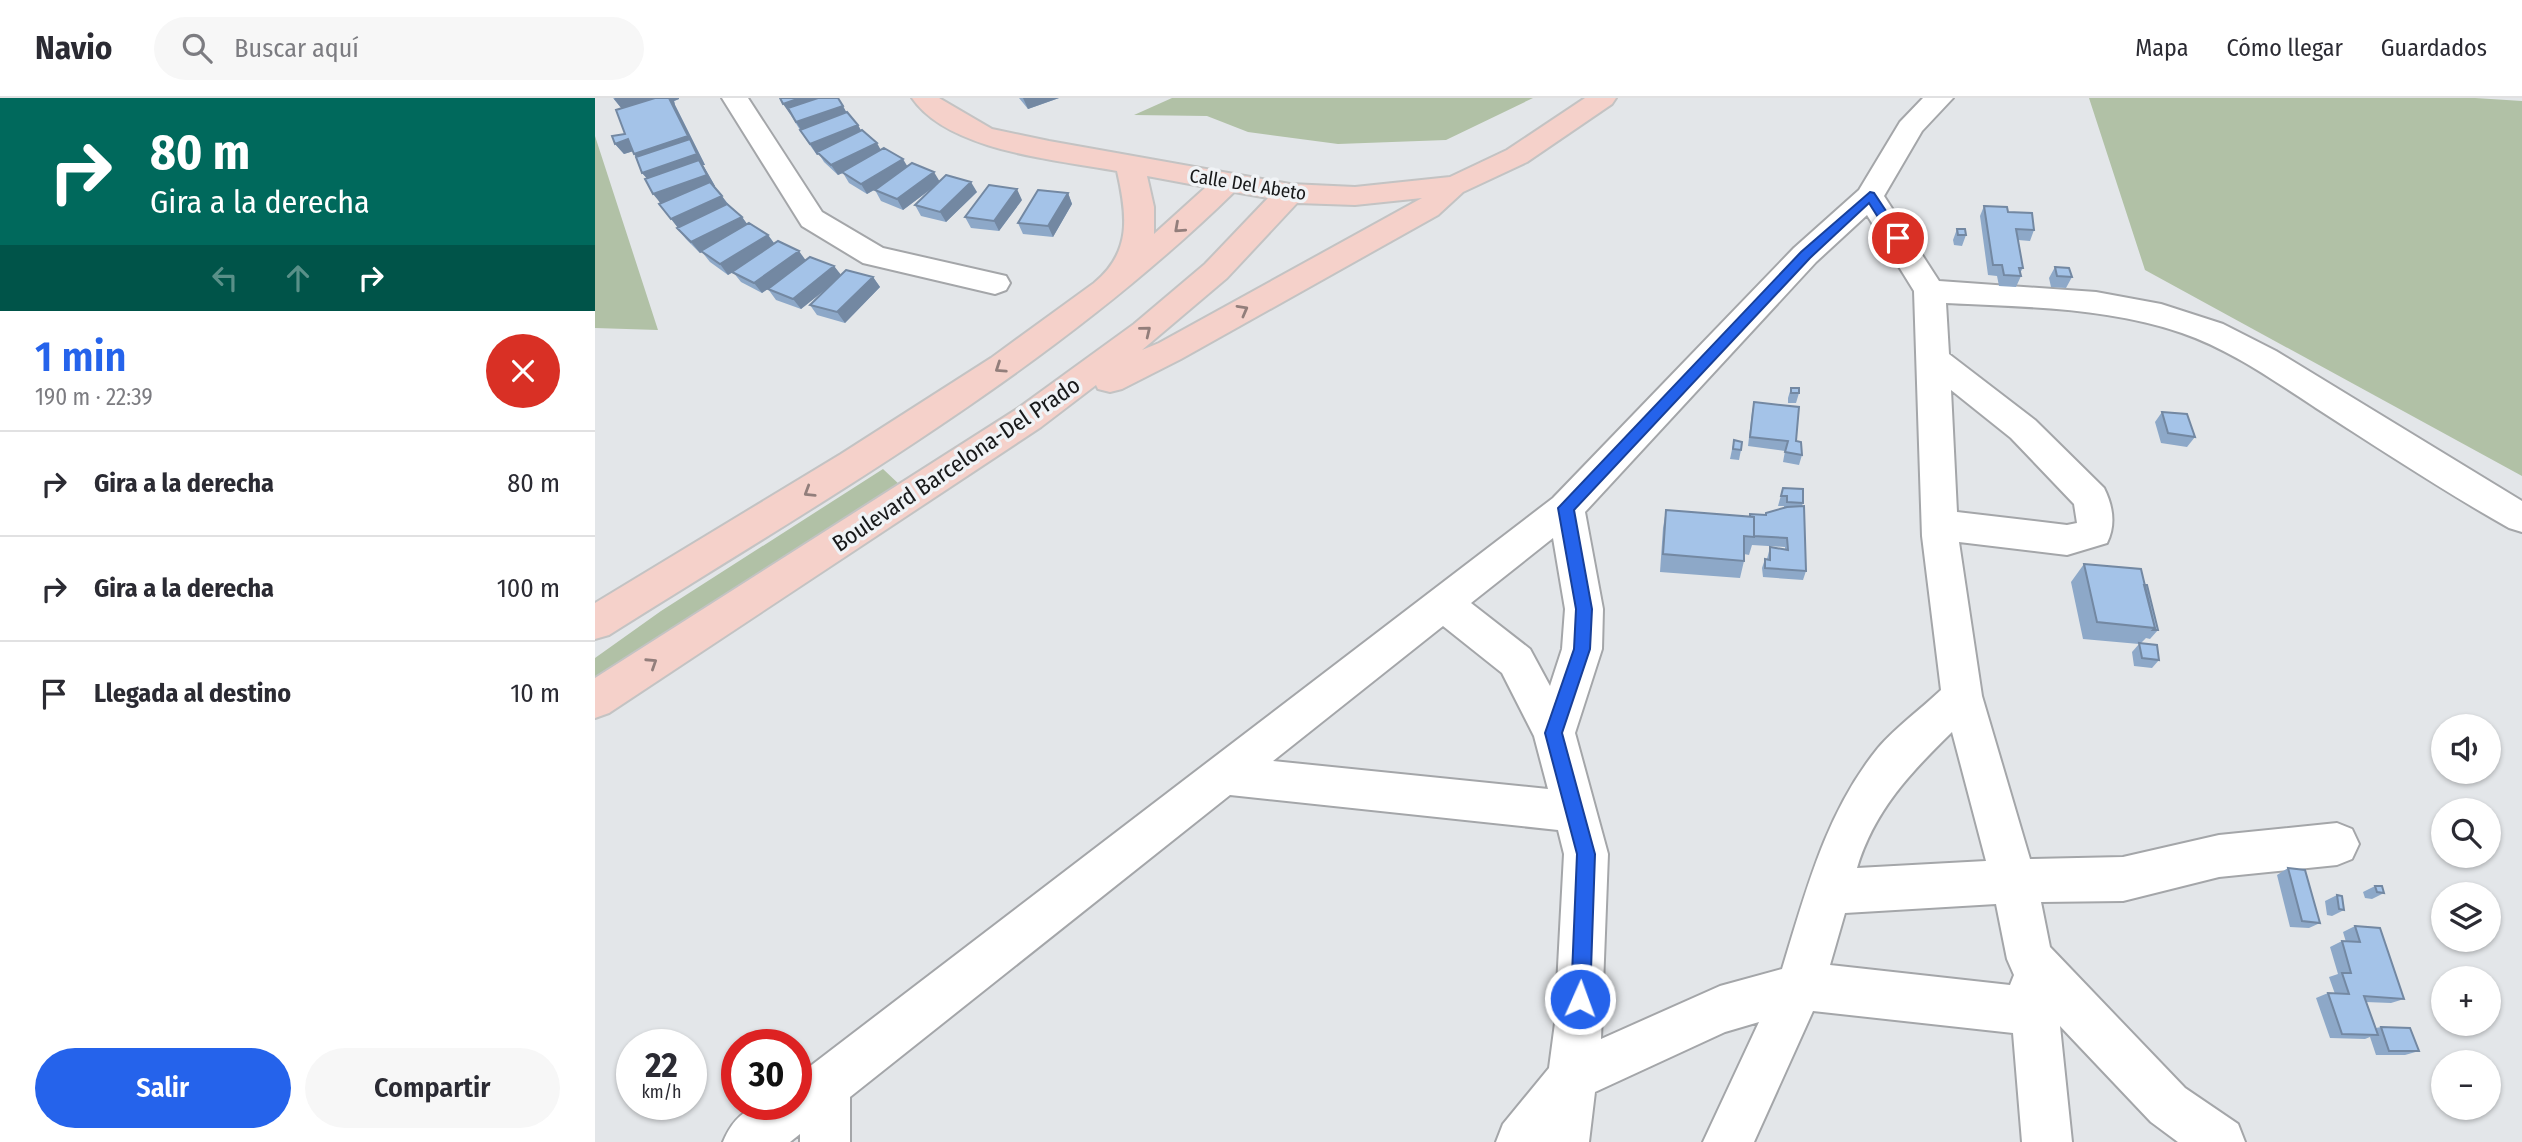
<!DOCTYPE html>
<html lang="es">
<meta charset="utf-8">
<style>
body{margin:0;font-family:"Fira Sans Condensed",sans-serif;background:#f7f7f7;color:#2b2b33;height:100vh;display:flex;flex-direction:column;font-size:26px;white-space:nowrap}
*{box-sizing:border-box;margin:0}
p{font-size:23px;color:#7c7c81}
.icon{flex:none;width:38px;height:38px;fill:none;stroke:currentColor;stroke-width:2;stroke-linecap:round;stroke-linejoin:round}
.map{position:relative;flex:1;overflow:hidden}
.sheet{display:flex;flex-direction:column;background:#fff;width:595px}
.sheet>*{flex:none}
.top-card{background:#00695c;color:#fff;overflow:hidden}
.buttons{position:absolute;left:1836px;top:616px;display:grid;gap:14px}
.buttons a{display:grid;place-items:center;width:70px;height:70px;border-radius:50%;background:#fff;box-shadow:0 2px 5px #0004;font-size:35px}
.speed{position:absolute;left:21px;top:931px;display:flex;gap:14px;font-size:35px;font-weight:700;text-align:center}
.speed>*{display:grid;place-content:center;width:91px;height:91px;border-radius:50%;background:#fff;box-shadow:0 2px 5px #0004;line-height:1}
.speed small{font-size:18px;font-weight:400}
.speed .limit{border:10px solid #d22;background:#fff;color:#111}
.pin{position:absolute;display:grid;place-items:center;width:60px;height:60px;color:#fff;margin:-30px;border:4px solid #fff;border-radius:50%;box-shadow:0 2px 7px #0007}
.me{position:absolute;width:77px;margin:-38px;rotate:2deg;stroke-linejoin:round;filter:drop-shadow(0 0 5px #0008)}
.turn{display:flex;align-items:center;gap:24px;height:147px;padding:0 35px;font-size:32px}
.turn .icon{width:91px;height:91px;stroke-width:2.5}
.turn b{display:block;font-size:49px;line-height:60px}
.lanes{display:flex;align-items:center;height:66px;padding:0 35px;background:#0003;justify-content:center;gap:35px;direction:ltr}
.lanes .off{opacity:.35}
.round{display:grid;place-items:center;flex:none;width:74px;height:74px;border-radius:37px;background:#f7f7f7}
.headline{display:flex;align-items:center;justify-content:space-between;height:119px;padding:0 35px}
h1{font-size:42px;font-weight:600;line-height:52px;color:#2563eb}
.button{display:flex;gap:14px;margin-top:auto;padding:14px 35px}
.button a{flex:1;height:80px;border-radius:42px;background:#2563eb;color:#fff;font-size:28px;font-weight:600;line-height:80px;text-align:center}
.button a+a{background:#f7f7f7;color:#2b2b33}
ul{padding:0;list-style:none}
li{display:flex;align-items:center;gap:21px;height:105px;padding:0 35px;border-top:2px solid #e1e1e2}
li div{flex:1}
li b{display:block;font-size:26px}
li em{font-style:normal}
header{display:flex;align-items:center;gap:42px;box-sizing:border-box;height:98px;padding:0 35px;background:#fff;border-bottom:2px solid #e1e1e2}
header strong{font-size:33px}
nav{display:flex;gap:38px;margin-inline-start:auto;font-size:24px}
.search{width:490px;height:63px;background:#f7f7f7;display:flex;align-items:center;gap:18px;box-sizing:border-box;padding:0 24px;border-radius:38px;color:#7c7c81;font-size:26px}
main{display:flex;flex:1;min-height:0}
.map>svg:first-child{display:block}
</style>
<header>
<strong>Navio</strong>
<div class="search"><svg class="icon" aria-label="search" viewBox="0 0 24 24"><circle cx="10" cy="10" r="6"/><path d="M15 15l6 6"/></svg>Buscar aquí</div>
<nav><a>Mapa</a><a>Cómo llegar</a><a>Guardados</a></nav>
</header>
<main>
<section class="sheet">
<div class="top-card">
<div class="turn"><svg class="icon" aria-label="right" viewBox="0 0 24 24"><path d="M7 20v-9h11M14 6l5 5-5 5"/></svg><div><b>80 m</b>Gira a la derecha</div></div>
<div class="lanes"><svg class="icon off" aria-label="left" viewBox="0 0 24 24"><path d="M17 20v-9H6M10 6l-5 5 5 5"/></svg><svg class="icon off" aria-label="ahead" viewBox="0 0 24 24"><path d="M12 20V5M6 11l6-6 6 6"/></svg><svg class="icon" aria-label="right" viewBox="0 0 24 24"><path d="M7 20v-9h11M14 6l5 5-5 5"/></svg></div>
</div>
<div class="headline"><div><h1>1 min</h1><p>190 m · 22:39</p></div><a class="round" style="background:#d93025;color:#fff"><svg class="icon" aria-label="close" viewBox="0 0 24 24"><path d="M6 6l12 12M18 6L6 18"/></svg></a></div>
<ul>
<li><svg class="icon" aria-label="right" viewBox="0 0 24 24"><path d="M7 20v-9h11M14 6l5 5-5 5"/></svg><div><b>Gira a la derecha</b></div><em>80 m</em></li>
<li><svg class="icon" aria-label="right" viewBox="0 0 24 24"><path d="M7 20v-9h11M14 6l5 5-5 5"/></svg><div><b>Gira a la derecha</b></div><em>100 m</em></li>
<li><svg class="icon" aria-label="arrive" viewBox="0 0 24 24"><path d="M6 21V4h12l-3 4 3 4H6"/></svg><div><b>Llegada al destino</b></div><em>10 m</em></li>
</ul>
<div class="button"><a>Salir</a><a>Compartir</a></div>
</section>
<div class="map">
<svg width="1927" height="1044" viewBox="0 0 1927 1044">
<rect width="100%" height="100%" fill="#e3e6e9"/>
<path fill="#b1c1a6" d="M577,0h361l-87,42 -108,4 -90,-12 -41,-16 -73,-1z
M1494,0h386l47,3v375l-377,-206z
M0,38l63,194 -63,-2z
M288,371l18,17 -306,198v-26l66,-47z"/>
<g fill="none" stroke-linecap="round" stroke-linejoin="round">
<g stroke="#a4a6a9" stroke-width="4">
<path id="minor" d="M127,0h26l74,114 61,36 123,28 4,7 -4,7 -11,4 -132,-31 -61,-37z
M1328,0h30l-31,33 -38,65 55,85 157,11 65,12 62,20 53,27 246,150v31l-13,-4c-66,-37 -129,-79 -193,-120 -43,-28 -85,-58 -134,-75 -75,-26 -158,-26 -236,-30l3,51 86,66 69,68c9,18 12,37 3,55l-40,12 -108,-13 23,154 48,163 93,-2 96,-22 118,-12 15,6 7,15 -7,15 -15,6 -118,12 -96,24 -82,1 9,45 135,141 53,36 7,18h-67l-27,-20 -91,-96 12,116h-50l-9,-109 -200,-22 -59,131h-51l56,-120 -34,10 -130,60 -6,50h-93l7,-18 46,-56 6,-45 9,-169 -6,-24 -328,-35 -380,302v45h-50v-8l-10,8h-67c16,-38 37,-38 73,-38v-27l757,-579 241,-250 65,-58 41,-68zM1272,117l47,76 8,245 19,154c-20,19 -45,37 -63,58 -52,64 -72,143 -96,221l-62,17 -119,53 7,-185 -33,-121 27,-84 1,-40 -18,-97 231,-250zM1356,292l60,48 63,66 3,19 -10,2 -110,-13zM958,440l12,71 -3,40 -12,37 -20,-37 -59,-46zM848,528l59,47 32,63 14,53 -275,-28zM1357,634l34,129 -129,7c17,-57 53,-95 95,-136zM1401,806l11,55 7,16 -4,10 -180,-20 15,-52z"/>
</g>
<g stroke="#c3c3c3" stroke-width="4">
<path id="major" d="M317,0h27l53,31 57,12 241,43 65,3 95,-10 57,-27 78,-52h31l-4,6 -85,58 -64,30 -25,23 -257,144 -59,30 -12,3 -12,-3 -2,-4 -55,42 -432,286 -14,5v-40l422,-269 117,-85 71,-60 63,-66 -34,-6c-183,179 -409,307 -625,443l-14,4v-36l246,-149 150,-96 103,-75c38,-31 33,-68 23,-112 -60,-11 -169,-20 -205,-73zM552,78l59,11 -52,47v-27zM827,100l-263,145 -17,7 85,-72 70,-75 58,2z"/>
</g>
<use href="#minor" fill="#fff" fill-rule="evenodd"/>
<use href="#major" fill="#f5d1ca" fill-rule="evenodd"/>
</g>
<path fill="#8da8c8" d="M18,0h66v1l-5,2 1,4 30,60h-2l12,21h-2l16,19 13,12 5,7 21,11 6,8 32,17 28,6 6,9 33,2 7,10 -35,36 -28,-8 -7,-10 15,-15 -24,19 -25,-9 -8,-11 1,-1 -7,5 -21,-11 -8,-10 -5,3 -18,-13 -8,-10 -2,1 -14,-14 -9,-11h1l-18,-25 -13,-25 -5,-5 -9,-22 -9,3 -9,-10 10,-10 -3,-25z
M243,0l8,14 12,13 3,6 20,19 26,16 33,15 37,11 -31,30 -25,-6 -6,-11 20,-19 -32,24 -22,-9 -6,-11 3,-2 -11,6 -18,-11 -6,-10 -5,2 -14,-13 -5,-8 -2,1 -10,-14 -17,-27z
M424,0h40l-31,11z
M473,95l4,11 -19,33 -30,-3 -5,-11z
M427,102l-23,31 -28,-3 -6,-11z
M1389,108l24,6 26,18 -4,11 -12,-1 5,28 -3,5 1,3 -5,11 -17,-1 -2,-10 -9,-1 -8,-59z
M1362,131l9,6 -4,11 -8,-1 -1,-5z
M1460,169l17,10 -6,11 -15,-1 -2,-9z
M1196,290l8,5 -3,10h-8v-5z
M1159,304l42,39 6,14 -3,10 -16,-3 2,-11 -37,-5 4,-34z
M1567,314l33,25 -8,10 -26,-4 -6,-21z
M1139,342l7,10 -2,10 -9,-1z
M1188,390l20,15 -1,3 4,65 -3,9 -40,-3 -1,-9 3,-9h2l3,-12 15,2v-2l-33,-2 -3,10 -5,-1v7l-4,17 -80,-6 3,-44 3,-18 84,7v-3l15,1 19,-7v-2h-6z
M1489,466l74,66 -8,9 -4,-1 -5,5 18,17 -7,8 -18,-2 -2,-14 7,-8 -56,-5 -12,-57z
M1693,770l32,55 -11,5 -19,-1 -13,-52z
M1780,788l9,7 -12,6 -7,-1 -2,-6z
M1742,797l7,15 -12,6 -5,-1 -2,-14z
M1760,828l49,73 -13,4 -25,-1 10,26 5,-1 38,24 -14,4h-29l-6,-18 -5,2 -35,-1 -14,-40 12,-5 7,1 -6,-17 9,-3 -8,-27 12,-6 4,1 -3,-10z"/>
<path fill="#7388a2" d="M20,0h64v1l-5,2 1,4 30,60h-2l12,21 -53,19 -9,-11 -2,-11 -9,-10v-8l-8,-11 -4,-35 -16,-20z
M205,0h38l-48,16 -7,-10z
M428,0h36l-31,11z
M248,8l6,11 -46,16 -7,-11z
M263,27l6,11 -47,16 2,2 -2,1 -7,-11z
M33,41l9,11 -13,4 -9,-10z
M282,45l6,11 -45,21 -7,-10z
M308,61l6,10 -42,25 -6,-10z
M339,74l6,10 -37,28 -6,-11z
M376,84l6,10 -31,30 -6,-10z
M422,91l5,11 -23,31 -5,-10z
M473,95l4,11 -19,33 -5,-11z
M127,98l8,11 -51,22 -8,-10z
M147,119l8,11 -50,25 -9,-11z
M173,137l8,11 -48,29 -8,-11z
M204,153l8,11 -45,31 -8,-10z
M239,168l8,10 -41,33 -8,-10z
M278,179l7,10 -35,36 -8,-11z"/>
<path fill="#a4c3e8" stroke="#7388a2" stroke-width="2" d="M60,0h14l19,38 -54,18 -6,-15 -13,5 -3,-8 13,-2 -9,-24z
M185,0h20l-17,6z
M223,0h20l5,8 -47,16 -8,-14z
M252,14l11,13 -48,19 -10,-14z
M267,32l15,13 -46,22 -14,-13z
M95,41l7,15 -55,19 -6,-16z
M289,50l19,11 -42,25 -19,-12z
M104,62l8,15 -54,19 -8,-15z
M317,65l22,9 -37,27 -22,-9z
M351,77l25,7 -31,30 -25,-7z
M115,84l12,14 -51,23 -12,-15z
M394,87l28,4 -23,32 -29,-4z
M443,92l30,3 -20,33 -30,-3z
M132,106l15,13 -51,25 -14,-14z
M1389,108l23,1 1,5 24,1 2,17 -18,-1 7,39h-4l2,8 -17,-1 -2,-10h-9z
M154,125l19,12 -48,29 -19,-13z
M1362,131h8l1,6h-8z
M183,143l21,10 -45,32 -22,-11z
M215,159l24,9 -41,33 -25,-10z
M1460,169l14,1 3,9 -15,-1z
M251,172l27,7 -36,35 -27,-7z
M1196,290h8v5h-8z
M1159,304l45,5 -3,34 5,1 1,13 -17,-3 3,-11 -38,-4z
M1567,314l25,2 8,23 -27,-4z
M1139,342l8,2 -1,8 -8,-1z
M1188,390l20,1v14l-16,-1v-6h-6z
M1209,408l2,65 -41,-3v-9l5,1v-13l18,3 -1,-12 -33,-2v-19h-4v-3l16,1v-2l21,-6z
M1071,412l88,7v20l-10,-1v25l-81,-7z
M1489,466l57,5 14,59 -58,-6z
M1549,487h3l11,45h-5l2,-2z
M1544,545l18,2 2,15 -17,-2z
M1693,770l17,2 15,53 -18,-2z
M1780,788h7l2,7 -7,-1z
M1742,797l5,1 2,14 -5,-1z
M1760,828l25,2 24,71 -40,-3 14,39 -36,-1 -14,-41 21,1 -7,-21h9l-9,-32 18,1z
M1786,929l29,1 9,23h-30z"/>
<defs><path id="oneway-chevron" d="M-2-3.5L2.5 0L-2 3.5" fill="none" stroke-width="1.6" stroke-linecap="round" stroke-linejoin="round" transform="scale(1.75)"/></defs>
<g stroke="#927e7b">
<use href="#oneway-chevron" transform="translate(584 130) rotate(138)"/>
<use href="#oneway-chevron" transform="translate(648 212) rotate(-29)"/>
<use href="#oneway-chevron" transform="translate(551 233) rotate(-39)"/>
<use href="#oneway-chevron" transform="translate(405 270) rotate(146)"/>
<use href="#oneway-chevron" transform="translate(214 394) rotate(148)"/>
<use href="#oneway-chevron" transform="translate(57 565) rotate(-33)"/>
</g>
<path fill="#2563eb" stroke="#184099" stroke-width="2" d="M1275,94l4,1 28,42v6h-9l-24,-38 -59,55 -236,252 18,99 -2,40 -28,84 33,121 -5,145 -3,6 -7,3 -7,-3 -2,-6 6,-145 -32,-121 29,-84 2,-40 -18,-101 243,-256z"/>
<g text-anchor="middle" stroke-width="7" stroke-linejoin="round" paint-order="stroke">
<g font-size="19" fill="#18191a" stroke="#f0f3f6">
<text transform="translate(653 86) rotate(9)" y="7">Calle Del Abeto</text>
</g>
<g font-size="23" fill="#18191a" stroke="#f0f3f6">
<text transform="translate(361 366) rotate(-34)" y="8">Boulevard Barcelona-Del Prado</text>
</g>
</g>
</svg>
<div class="buttons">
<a><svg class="icon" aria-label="sound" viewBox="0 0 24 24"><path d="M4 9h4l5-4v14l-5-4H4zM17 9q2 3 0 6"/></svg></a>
<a><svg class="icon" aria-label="search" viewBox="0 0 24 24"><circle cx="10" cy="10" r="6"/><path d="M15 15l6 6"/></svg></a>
<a><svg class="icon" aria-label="layers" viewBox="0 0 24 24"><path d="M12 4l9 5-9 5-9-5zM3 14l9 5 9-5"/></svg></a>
<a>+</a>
<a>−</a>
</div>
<div class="speed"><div>22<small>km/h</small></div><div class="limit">30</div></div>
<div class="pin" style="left:1303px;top:140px;background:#d93025"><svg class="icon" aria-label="arrive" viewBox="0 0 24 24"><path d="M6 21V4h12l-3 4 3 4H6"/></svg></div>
<svg class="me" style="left:985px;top:901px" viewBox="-20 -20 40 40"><circle r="17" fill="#2563eb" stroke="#fff" stroke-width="3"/><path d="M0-11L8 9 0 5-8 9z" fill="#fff"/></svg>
</div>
</main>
